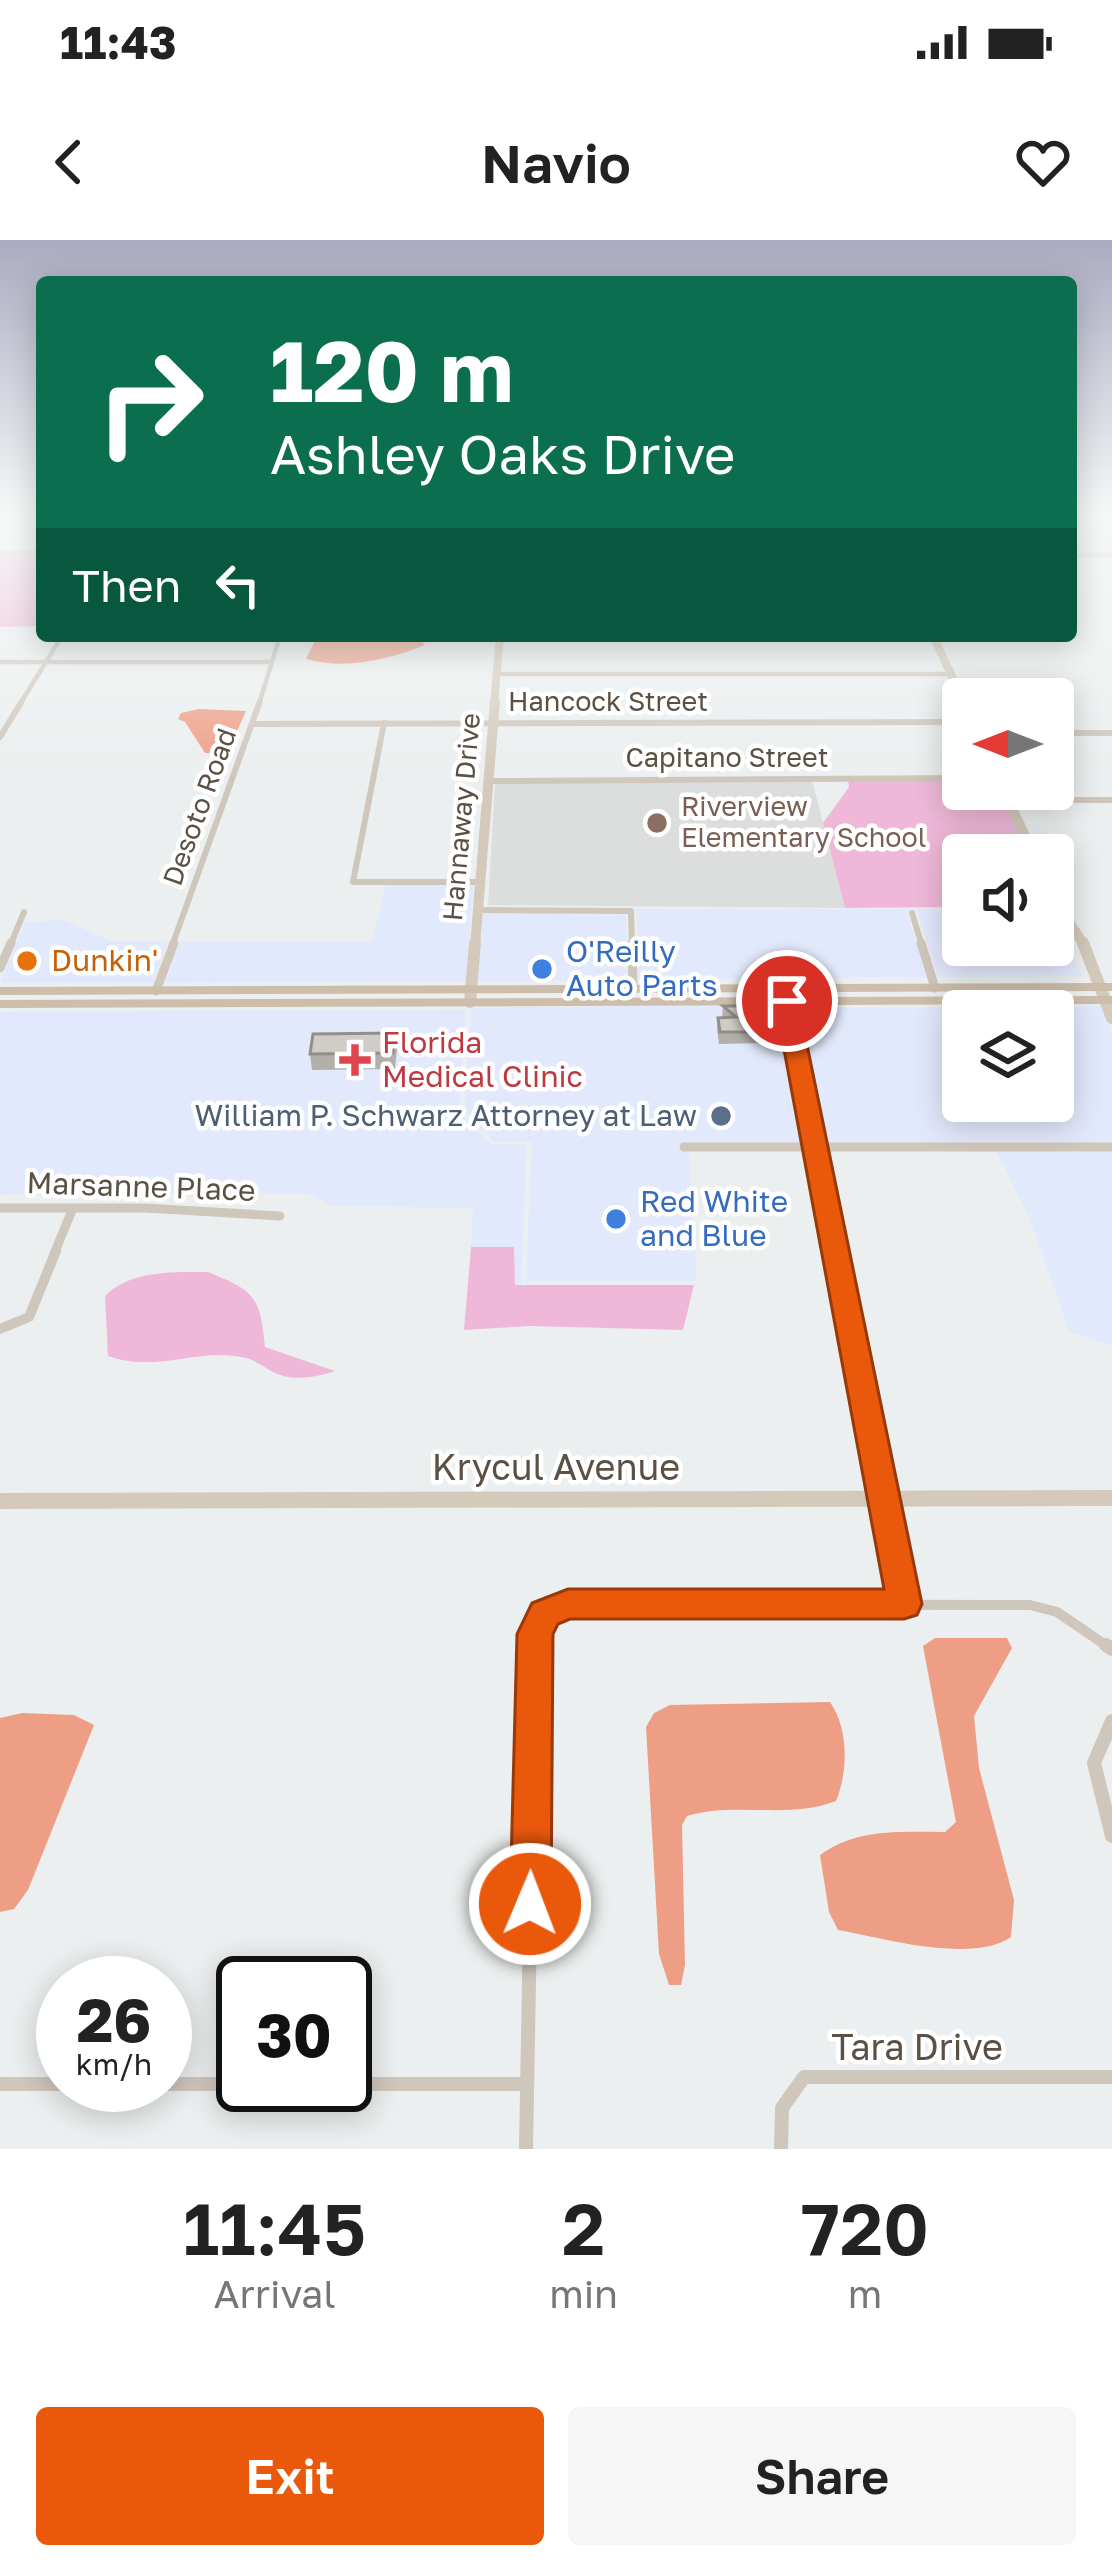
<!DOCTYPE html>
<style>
body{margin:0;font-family:"Golos Text",sans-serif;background:#f6f6f6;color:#222;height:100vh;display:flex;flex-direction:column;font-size:45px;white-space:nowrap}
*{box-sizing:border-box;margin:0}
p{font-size:39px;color:#767676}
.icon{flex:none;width:66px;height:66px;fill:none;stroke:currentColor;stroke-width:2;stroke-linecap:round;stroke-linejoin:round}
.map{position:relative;height:1909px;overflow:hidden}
.side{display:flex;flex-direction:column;background:#fff;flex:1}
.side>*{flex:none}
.banner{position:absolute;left:36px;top:36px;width:1041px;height:366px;border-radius:12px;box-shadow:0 6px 30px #0003;background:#0b6e4f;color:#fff;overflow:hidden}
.needle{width:78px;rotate:270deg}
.controls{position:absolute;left:942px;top:438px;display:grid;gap:24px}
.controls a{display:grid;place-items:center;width:132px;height:132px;border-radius:12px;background:#fff;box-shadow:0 6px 30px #0003;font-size:60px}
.speed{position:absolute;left:36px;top:1716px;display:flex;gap:24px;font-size:60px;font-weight:700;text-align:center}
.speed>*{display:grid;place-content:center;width:156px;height:156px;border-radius:50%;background:#fff;box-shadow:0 6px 30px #0003;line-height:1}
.speed small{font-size:30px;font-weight:400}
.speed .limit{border:6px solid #111;border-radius:18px;background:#fff;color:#111}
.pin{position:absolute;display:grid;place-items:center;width:102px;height:102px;color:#fff;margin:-51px;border:6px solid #fff;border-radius:50%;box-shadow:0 3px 12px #0007}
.me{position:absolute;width:132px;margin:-66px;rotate:1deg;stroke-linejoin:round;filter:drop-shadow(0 0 9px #0008)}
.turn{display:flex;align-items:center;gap:42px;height:252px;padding:0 36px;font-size:54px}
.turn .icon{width:156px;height:156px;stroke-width:2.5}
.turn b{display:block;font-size:84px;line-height:102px}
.then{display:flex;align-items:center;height:114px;padding:0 36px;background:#0003;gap:24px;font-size:45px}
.eta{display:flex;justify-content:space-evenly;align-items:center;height:204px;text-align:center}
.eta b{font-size:72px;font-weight:600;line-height:84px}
.button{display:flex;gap:24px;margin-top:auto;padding:24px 36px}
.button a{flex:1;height:138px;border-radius:12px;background:#ea580c;color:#fff;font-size:48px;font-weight:600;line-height:138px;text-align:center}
.button a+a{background:#f6f6f6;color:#222}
.status{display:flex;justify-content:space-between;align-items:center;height:84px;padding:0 60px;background:#fff;direction:ltr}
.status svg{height:33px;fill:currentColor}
header{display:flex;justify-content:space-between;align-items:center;height:156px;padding:0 36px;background:#fff;font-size:54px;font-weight:600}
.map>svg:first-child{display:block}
</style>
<div class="status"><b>11:43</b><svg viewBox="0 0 49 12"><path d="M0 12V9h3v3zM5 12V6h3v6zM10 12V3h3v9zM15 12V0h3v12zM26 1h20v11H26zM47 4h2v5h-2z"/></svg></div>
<header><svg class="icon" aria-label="back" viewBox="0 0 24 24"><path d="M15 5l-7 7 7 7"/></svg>Navio<svg class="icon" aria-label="heart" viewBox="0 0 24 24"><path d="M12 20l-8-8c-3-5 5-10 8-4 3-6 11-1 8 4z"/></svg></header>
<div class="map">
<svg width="1112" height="1909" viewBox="0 0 1112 1909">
<rect width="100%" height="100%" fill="#ecefef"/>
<path fill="#e3e9fc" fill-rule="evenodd" d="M386,645h88l-8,97 -301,1 15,-42 192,1z
M632,669h331v36h90v-32l29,63 -144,1 -21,-66h-10l19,66 -288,3 -1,-68z
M483,672l143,2 1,66 -149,2z
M64,680l47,21h57l-15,42h-153l25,-61z
M784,764l27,140 -123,-2 9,139h-171l6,-139h-38l-30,-31 7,-103z
M1101,766l11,26v112l-291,-1 -27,-135zM963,771h90v90h-90z
M466,769l-7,103 32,32 35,1 -4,138 -8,3v-39h-43l2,-39 -140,-2 -26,-13 -307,2v-183z
M1112,911v195l-43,-15 -39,-112 -33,-67z"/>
<path fill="#dbdedd" d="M812,540l33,128 -357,-3 7,-123z"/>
<path fill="#efb8d8" d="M0,315h42v71l-42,1z
M848,540h115v9h35l30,66h-65v52l-118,1 -22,-85 26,-36z
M471,1007h43l1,38h179l-11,45 -154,-4 -65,4z
M208,1032c47,19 52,24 57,75l70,24c-21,7 -44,11 -64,0 -7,-4 -16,-11 -25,-13 -48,-12 -87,16 -138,-2l-3,-60c25,-26 69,-24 103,-24z"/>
<path fill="#ee9e84" d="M317,396h101l7,9c-37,15 -80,25 -119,14z
M199,469l47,2 -19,43 -22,-1 -20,-31 -7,-3 3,-6z
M935,1398h72l5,10 -38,68 5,52 35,132 -3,37c-39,27 -128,1 -173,-7l-9,-18 -9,-57c38,-27 80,-23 125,-23l11,-10 -33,-176z
M830,1462c19,27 18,70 6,99 -49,19 -101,0 -149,15l-5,9 3,140 -4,20h-12l-10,-31 -13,-227 8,-14 16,-8z
M22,1473l52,2 20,10 -66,165 -14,19 -14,3v-194z"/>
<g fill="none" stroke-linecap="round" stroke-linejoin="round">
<path stroke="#cfc6bc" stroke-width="4.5" d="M33,314l9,-12
M1071,315h41
M0,422h271
M497,434h454
M20,464l42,-68
M259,464l21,-68"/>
<path stroke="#cfc6bc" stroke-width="6" d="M384,483l-31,159h127
M253,484l710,-2
M1053,493h59
M0,497l22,-36
M491,541l472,-3
M1009,560h103
M478,670l153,1 1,35
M912,673l10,33
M10,706l14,-34
M172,706l88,-245"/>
<path stroke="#cfc6bc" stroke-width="9" d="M632,703l1,46
M921,703l14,45
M0,728l11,-25
M156,751l18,-48
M787,761l49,253
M684,907h428
M0,968h145l135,8
M54,1014l19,-46"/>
<path stroke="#cfc6bc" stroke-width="10" d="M836,1011l68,353
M0,1089l29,-12 27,-66
M535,1408c0,-26 11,-34 33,-44l462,1 27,7 53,36"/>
<path stroke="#cfc6bc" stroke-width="14" d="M1106,1405l6,4
M1112,1481l-18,42 18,73
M0,1844h63
M165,1844h78
M345,1844h182
M526,1909l9,-504
M781,1909l1,-41 22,-31h308"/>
<path stroke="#d4cabc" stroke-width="8" d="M0,314h42
M933,396l30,64
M494,464l6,-68"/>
<path stroke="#d4cabc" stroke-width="10" d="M1003,549l31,66
M1059,667l26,39
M475,706l20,-245"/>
<path stroke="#d4cabc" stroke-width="12" d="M1083,703l29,75
M470,762l5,-59"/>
<path stroke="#d4cabc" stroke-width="16" d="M0,1261l1112,-3"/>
<path fill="#cdbdab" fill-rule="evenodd" d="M1112,743v8l-1112,4v-8z
M1112,756v8l-1112,4v-8z"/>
</g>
<path fill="#b3afaa" d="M950,671h13v25h-10l-5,-14z
M723,766l38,26 -1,11 -41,1 -2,-15 1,-11h4z
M395,793l2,16 -2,20 -83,1 -2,-16z"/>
<path fill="#d0ccc6" stroke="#928f8b" stroke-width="3" d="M950,671h13v13h-8z
M723,766h15l11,11h9l3,15h-41l-2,-14 18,-1z
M395,793l-2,20 -83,1 3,-20z"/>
<linearGradient id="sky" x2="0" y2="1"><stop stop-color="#aaabc0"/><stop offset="0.51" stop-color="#f6f8f8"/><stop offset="1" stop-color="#f6f8f8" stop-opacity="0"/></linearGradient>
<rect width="1112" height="540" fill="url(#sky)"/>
<path fill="#ea580c" stroke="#983908" stroke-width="3" d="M787,754l11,7 124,603 -5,11 -13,4h-334l-12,5 -5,10 -2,270 -6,15 -15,6 -14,-6 -6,-15 7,-270 15,-31 36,-14h316l-109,-588z"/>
<circle fill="#8d6e63" stroke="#fff" stroke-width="4.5" cx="657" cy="583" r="12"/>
<circle fill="#e8710a" stroke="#fff" stroke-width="4.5" cx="27" cy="721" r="12"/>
<g fill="#3f7fe0" stroke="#fff" stroke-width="4.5">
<circle cx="542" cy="729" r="12"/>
<circle cx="616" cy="979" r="12"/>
</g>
<path fill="#e0444e" stroke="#fff" stroke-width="4.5" d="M349 802h12v12h12v12h-12v12h-12v-12h-12v-12h12z"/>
<circle fill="#5c6f8a" stroke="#fff" stroke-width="4.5" cx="721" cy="876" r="12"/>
<g text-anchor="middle" stroke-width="9" stroke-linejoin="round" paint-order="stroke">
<g font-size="27" fill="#5a5044" stroke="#fff">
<text x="608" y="471">Hancock Street</text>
<text x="727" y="527">Capitano Street</text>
<text transform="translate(200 567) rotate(-70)" y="9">Desoto Road</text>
<text transform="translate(462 577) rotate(-85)" y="9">Hannaway Drive</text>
</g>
<g font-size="27" fill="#785e54" stroke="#fff" text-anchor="start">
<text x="681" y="576">Riverview<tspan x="681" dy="31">Elementary School</tspan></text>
</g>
<g font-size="30" fill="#366cbe" stroke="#fff" text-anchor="start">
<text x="566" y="722">O'Reilly<tspan x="566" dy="34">Auto Parts</tspan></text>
<text x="640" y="972">Red White<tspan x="640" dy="34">and Blue</tspan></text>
</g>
<g font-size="30" fill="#c56008" stroke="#fff" text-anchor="start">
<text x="51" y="731">Dunkin'</text>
</g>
<g font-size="30" fill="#be3a42" stroke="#fff" text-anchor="start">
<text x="382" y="813">Florida<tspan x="382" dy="34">Medical Clinic</tspan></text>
</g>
<g font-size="30" fill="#4e5e75" stroke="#fff" text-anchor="end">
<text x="697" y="886">William P. Schwarz Attorney at Law</text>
</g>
<g font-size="30" fill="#5a5044" stroke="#fff">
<text transform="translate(141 947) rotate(2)" y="10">Marsanne Place</text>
</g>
<g font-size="36" fill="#5a5044" stroke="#fff">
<text x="556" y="1240">Krycul Avenue</text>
<text x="917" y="1820">Tara Drive</text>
</g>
</g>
</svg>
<div class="controls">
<a><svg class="needle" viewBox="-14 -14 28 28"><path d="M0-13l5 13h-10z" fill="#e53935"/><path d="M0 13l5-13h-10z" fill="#767676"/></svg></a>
<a><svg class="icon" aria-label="sound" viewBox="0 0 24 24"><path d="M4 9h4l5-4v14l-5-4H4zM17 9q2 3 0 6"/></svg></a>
<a><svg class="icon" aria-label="layers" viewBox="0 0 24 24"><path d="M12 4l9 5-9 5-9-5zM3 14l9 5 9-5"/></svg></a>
</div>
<div class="speed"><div>26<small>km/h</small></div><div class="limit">30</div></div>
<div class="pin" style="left:787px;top:761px;background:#d93025"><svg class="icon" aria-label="arrive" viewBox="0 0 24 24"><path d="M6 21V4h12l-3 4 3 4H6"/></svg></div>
<svg class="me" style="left:530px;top:1664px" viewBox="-20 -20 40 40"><circle r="17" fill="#ea580c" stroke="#fff" stroke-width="3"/><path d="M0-11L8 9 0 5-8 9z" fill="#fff"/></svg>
<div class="banner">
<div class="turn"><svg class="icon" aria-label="right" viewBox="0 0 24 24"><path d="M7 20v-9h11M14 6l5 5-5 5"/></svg><div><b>120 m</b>Ashley Oaks Drive</div></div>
<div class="then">Then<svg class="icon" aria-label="left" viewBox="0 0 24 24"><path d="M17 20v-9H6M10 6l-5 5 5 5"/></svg></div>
</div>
</div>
<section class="side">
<div class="eta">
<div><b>11:45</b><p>Arrival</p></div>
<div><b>2</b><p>min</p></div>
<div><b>720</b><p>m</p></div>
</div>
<div class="button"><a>Exit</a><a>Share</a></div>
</section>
